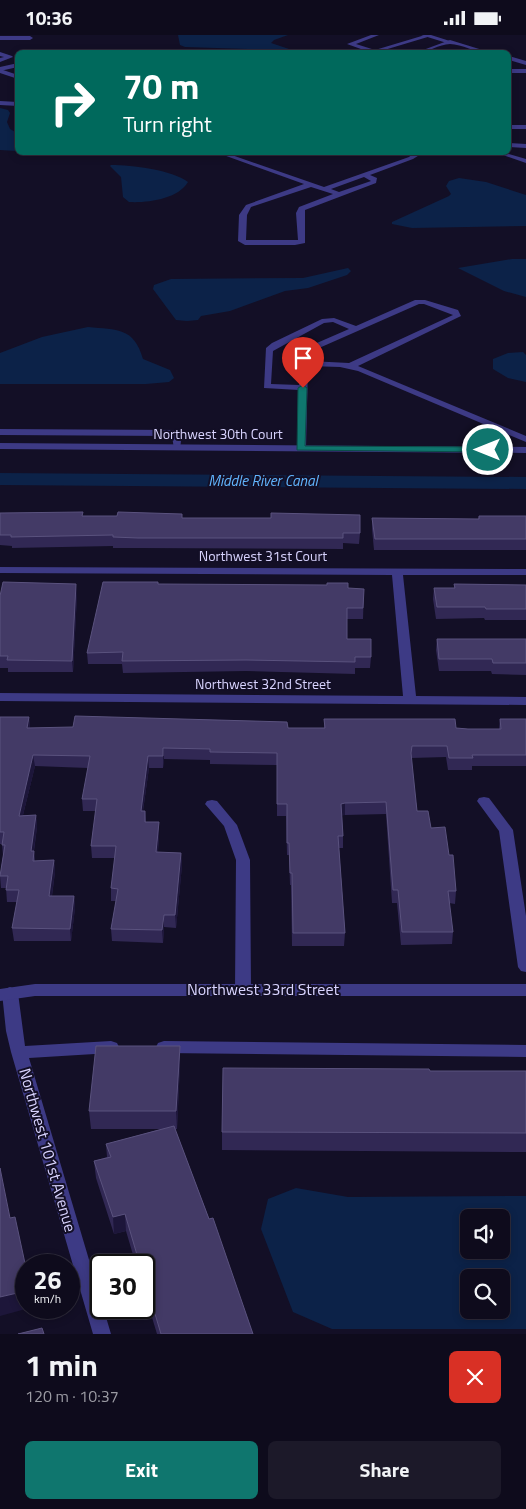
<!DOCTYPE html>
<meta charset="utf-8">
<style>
body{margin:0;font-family:"Titillium Web",sans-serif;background:#1c1929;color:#f1f3f6;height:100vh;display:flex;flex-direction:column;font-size:19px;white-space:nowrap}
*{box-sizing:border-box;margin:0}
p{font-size:16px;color:#9b9ba3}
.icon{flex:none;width:28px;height:28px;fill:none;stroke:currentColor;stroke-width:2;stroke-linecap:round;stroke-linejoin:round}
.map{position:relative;height:1299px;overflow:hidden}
.details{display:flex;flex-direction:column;background:#0e0b1c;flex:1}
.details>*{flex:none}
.guide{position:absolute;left:15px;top:15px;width:496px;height:105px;border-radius:8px;box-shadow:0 2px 8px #0003,0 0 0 1px #2e2b3b;background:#00695c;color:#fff;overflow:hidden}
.buttons{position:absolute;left:460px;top:1174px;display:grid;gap:10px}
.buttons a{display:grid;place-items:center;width:50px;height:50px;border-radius:8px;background:#0e0b1c;box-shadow:0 2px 8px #0003,0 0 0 1px #2e2b3b;font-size:25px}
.speed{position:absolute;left:15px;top:1219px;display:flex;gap:10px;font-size:25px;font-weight:700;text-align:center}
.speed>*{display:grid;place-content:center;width:65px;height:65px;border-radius:50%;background:#0e0b1c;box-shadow:0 2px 8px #0003,0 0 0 1px #2e2b3b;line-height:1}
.speed small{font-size:12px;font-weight:400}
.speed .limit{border:2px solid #111;border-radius:8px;background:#fff;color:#111}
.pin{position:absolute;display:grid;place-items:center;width:42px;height:42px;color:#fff;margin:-51px -21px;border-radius:50% 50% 50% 0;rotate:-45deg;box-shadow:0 0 5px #0007}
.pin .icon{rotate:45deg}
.me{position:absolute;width:55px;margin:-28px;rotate:270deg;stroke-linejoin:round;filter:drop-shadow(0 0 4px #0008)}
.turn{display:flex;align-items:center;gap:18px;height:105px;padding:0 25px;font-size:22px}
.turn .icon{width:65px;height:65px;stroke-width:2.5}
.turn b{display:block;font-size:35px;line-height:42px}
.round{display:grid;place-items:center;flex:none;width:52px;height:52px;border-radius:8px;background:#1c1929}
.summary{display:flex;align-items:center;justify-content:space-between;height:85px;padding:0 25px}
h1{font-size:30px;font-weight:700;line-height:38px}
.button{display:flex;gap:10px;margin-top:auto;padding:10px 25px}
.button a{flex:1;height:58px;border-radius:8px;background:#0f766e;color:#fff;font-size:20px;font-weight:700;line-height:58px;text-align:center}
.button a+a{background:#1c1929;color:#f1f3f6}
.status{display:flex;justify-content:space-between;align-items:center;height:35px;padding:0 25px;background:#0e0b1c;direction:ltr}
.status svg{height:14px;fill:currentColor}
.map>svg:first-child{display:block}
</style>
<div class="status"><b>10:36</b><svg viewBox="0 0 49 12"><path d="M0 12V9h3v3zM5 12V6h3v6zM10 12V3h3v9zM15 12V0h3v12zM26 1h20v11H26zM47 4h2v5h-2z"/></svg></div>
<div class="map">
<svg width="526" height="1299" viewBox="0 0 526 1299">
<rect width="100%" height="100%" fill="#130f26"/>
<path fill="#0c2248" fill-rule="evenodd" d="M178,0h110l-14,5 -3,3 27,9 -40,1 -11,-4 -62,-2 -5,-2z
M0,73l8,2 2,3 -3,9 3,7 7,4v18l-17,-1z
M111,130c21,0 61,5 77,17 -10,17 -40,21 -59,20l-6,-5 -2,-20 -11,-11z
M459,143l27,4 40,13v31l-114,2 -20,-4v-2l57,-26 2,-2 -5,-8 3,-5z
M512,224h14v38l-22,-6 -46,-23z
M348,233l3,3 -4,4 -39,13 -23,3 -55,20 -29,5 -3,4 -11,1 -11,-1 -23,-31 1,-4 17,-6 132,-1z
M88,292c29,3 46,0 55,32l27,11 4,8 -5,4 -23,2h-146v-31l42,-16z
M523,317l3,3v27l-18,-4 -15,-9v-10l15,-6z
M296,1153l52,9 178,-1v133h-194l-39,-17 -32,-83 7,-30zM469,1182h32v33h-32zM469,1242h32v33h-32z"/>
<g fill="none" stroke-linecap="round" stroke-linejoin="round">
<path fill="#0c2248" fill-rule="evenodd" d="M0,438l526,4v12l-526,-4z"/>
<path fill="#3d3a85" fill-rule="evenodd" d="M371,0h8l-23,9 19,6 50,-15 6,1 -50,15 2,2h-11l-25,-9z
M0,1h30l3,2 -3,2h-30z
M450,5l39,12 1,1c-15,0 -28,-9 -40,-9 -11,0 -22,9 -35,9z
M0,17l12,4 1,1 -13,5v-4l4,-1 -4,-1z
M509,21l17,5v4l-17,-5z
M18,28v4l-18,4v-4z
M509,34h17v4h-17z
M509,90h17v4h-17z
M218,118h8l98,34 85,-30 5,-4 7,1 -8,5 -43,16 7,3 -1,5 -71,27v33l-10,2h-50l-7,-4 1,-26 7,-10 58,-21zM364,142l7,4 -32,11 -8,-3zM311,152l22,7 -34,13 -3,6 2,27h-52l1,-25 4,-8z
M497,118h8l21,6v4z
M415,265h10l33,10 3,6 -103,50 168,70v6l-168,-71 -18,-4 -32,-1 -2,82 -2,2h-6l1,-60 -35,-2 2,-40 6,-5 50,-24 12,-1 22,8zM419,269h5l29,11 -104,48 -40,-2 1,-9zM333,287l16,7 -46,20 -3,14 -1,22 -28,-1 2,-33 51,-28z
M0,394l177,1 5,3 -2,16h-6l-2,-13 -172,-1z"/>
<path fill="#3d3a85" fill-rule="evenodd" d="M421,0h10l22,7 -3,2z
M0,34l18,6v4l-18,-6z
M0,408l526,4v6l-526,-4z
M0,532l526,2v6h-123l13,121 110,1v8l-526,-4v-8l403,3 -11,-121 -392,-2z
M484,762l5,1 24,32 13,86v56l-5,-1 -3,-4 -19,-136 -22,-30 2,-3z
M212,765l5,1 20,24 13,35 1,129 -3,4 -5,2 -5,-2 -3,-4 1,-129 -12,-34 -19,-22 2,-3z
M10,952l5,2 3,4 7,53 86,-5 6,2 2,4 -2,4 -6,2 -82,5 72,242v7h2l8,27h-18l-82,-282 -5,-21 -4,-38 3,-4z
M164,1006l362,4v12l-362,-4 -6,-2 -2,-4 2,-4z"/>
<path fill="#3d3a85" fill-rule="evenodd" d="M0,66l18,1v4l-18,-1z
M509,108l17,1v4l-17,-1z
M35,949h491v12h-491l-35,5v-12z"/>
</g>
<path fill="#312854" d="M0,478l83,3 99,2 178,15 -1,11 -16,-1v6l-205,-1h-25v-2l-101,2v-2l-12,-1z
M479,481h47v34h-152l-2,-21v-11l106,1z
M158,547v2l206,5 -1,30h-16v20l24,18 -1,11h-15v6l-109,-3 -123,2 -1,-9h-34l-1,-11z
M454,549l72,1v35h-41l-1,-2 -48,1 -3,-20 1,-11h20z
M77,560l-4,77h-65v-4h-8v-72z
M437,604h89v36l-34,-1 -1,-3h-52l-3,-21z
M0,682h29l1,11h294v-9l144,10h31l1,-10h26v47h-54v4h-24l-2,-13 -35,1 6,53 14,17 18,27 7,36 -1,13 -6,-1 4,29 -1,12 -51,1 -4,-42h-5l-6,-89 -41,1h-3l1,21v12h-4l6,85 -1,13h-52l-1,-61h-1l-1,-30h-2l-1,-39h-9v-51l-67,-1v-4l-46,-1 -1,9h-14l-6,43h2l1,11h13v12l-1,18 23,1 1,12 -6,63 -12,-1 -1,16 -51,-2 -1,-12 5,-28h-5v-13l4,-30h-23l-1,-12 5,-35h-13l-1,-12 6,-31 -53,-2 -12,49h13l1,12 -3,24 1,10 19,-1 1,12 -3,24h22l1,12 -4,33h-57l-2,-13 5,-26h-10l-1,-14h-5l-1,-12 3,-20 -1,-12h-2z
M180,1011v18l-3,65h-2l78,205h-96l-13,-43v-26h-8l-10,-34 -12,3 -18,-56 -2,-17 13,-4 -1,-13 55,-15h-70l-2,-18z
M430,1036h96v81l-304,-2v-18z"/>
<path fill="#1d163a" d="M76,549l1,11 -4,77 -1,-11z
M29,682l1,12 -3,-1z
M163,713l1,11 -1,9z
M33,720l2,11 -15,61 -1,-11z
M148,721l1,12 -8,55v-12z
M345,768v12l-4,1v-12z
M36,780l1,12 -5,36 -1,-12z
M159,787v12l-2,30 -1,-12z
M181,818l1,12 -6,63 -1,-13z
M54,825l1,12 -5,36 -1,-12z
M74,861l1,12 -4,33 -1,-12z
M164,880v12l-1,16 -1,-13z
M180,1011v18l-3,65 -1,-18z
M125,1179l1,17 -12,3 -1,-17z
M26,1256v16h7l-33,9v-19z"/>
<path fill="#433a66" stroke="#5a527e" d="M83,477l-1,4h35l1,-4 64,2v4h89v-5l89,2v18h-17v5h-205l-25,-1v-2l-102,2v-2h-11v-22z
M479,481h47v23h-151l-3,-21 107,1z
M3,547l73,2 -4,77 -65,-1 1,-4h-8v-60z
M103,547h55v2l169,1v-2h21v5l16,1 -1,19h-16v31h24v18h-16v5l-109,-2 -124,1 1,-9 -36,1z
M454,549l72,1v24h-40l-1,-2h-48l-3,-19h21z
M437,604h89v24h-33l-1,-4h-53z
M75,681l212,6 1,6h37l-1,-9h131l1,9 12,1h33l-1,-10h26v36h-54l1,3h-24l-2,-12h-35l-1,7 6,58h11l3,17 14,-1 4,28h4l3,36h-8l5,41h-51l-4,-42h-5l-7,-88 -41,1 -4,1 2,32h-5l7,97h-52l-1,-60h-2l-1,-30h-2v-39h-10v-51l-67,-1v-3l-47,-1v8h-15l-7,55h4v11h14l-3,30 25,1 -6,62h-11l-2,15 -51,-1 7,-40 -7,-1 5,-42h-25l6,-47h-15l8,-43 -57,-1 -14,61 17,-1 -5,36h3l-1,10 21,-1 -5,36h25l-4,33 -58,-1 7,-38h-13l2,-14h-8l5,-31h-3l2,-13h-4v-115h29l-2,11 46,-1z
M96,1011h84l-4,65h-87z
M223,1033l206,1 1,2h96v62l-304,-1z
M174,1091l35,93 4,-1 40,116h-92l-17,-57v-12h-4l-15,-51 -12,3 -19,-56 17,-4 -5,-13z
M0,1133l10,50 5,-1 11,51v23l-26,6z
M42,1293l2,6h-26z"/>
<path fill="#0f766e" stroke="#0a4d48" d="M303,350l4,3 -2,58 183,1 5,3 -5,2 -191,-2 1,-62z"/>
<g text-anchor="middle" stroke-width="4" stroke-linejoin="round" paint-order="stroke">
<g font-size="14" fill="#d9d4ff" stroke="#130f26">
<text x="218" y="404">Northwest 30th Court</text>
<text x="263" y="526">Northwest 31st Court</text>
<text x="263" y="654">Northwest 32nd Street</text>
</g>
<g font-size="15" font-style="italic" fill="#62b6ff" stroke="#130f26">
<text x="263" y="451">Middle River Canal</text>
</g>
<g font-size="16" fill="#d9d4ff" stroke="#130f26">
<text x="263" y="960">Northwest 33rd Street</text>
<text transform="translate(48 1115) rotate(74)" y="6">Northwest 101st Avenue</text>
</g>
</g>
</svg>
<div class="buttons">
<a><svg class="icon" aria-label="sound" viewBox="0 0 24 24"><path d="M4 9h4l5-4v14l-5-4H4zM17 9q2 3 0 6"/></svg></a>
<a><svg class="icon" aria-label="search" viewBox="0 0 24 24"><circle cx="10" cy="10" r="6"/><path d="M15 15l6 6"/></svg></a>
</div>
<div class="speed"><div>26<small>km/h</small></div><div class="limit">30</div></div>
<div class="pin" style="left:303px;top:353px;background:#d93025"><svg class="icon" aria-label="arrive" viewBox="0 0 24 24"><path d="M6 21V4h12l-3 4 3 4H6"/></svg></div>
<svg class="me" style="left:488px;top:415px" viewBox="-20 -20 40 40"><circle r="17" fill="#0f766e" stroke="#fff" stroke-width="3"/><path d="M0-11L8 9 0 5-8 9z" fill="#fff"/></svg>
<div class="guide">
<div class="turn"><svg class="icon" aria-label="right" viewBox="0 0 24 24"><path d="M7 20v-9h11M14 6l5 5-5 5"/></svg><div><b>70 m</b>Turn right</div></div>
</div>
</div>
<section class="details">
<div class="summary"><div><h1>1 min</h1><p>120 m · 10:37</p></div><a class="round" style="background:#d93025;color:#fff"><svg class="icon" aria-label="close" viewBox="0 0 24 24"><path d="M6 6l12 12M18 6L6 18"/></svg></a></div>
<div class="button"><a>Exit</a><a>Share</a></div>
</section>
